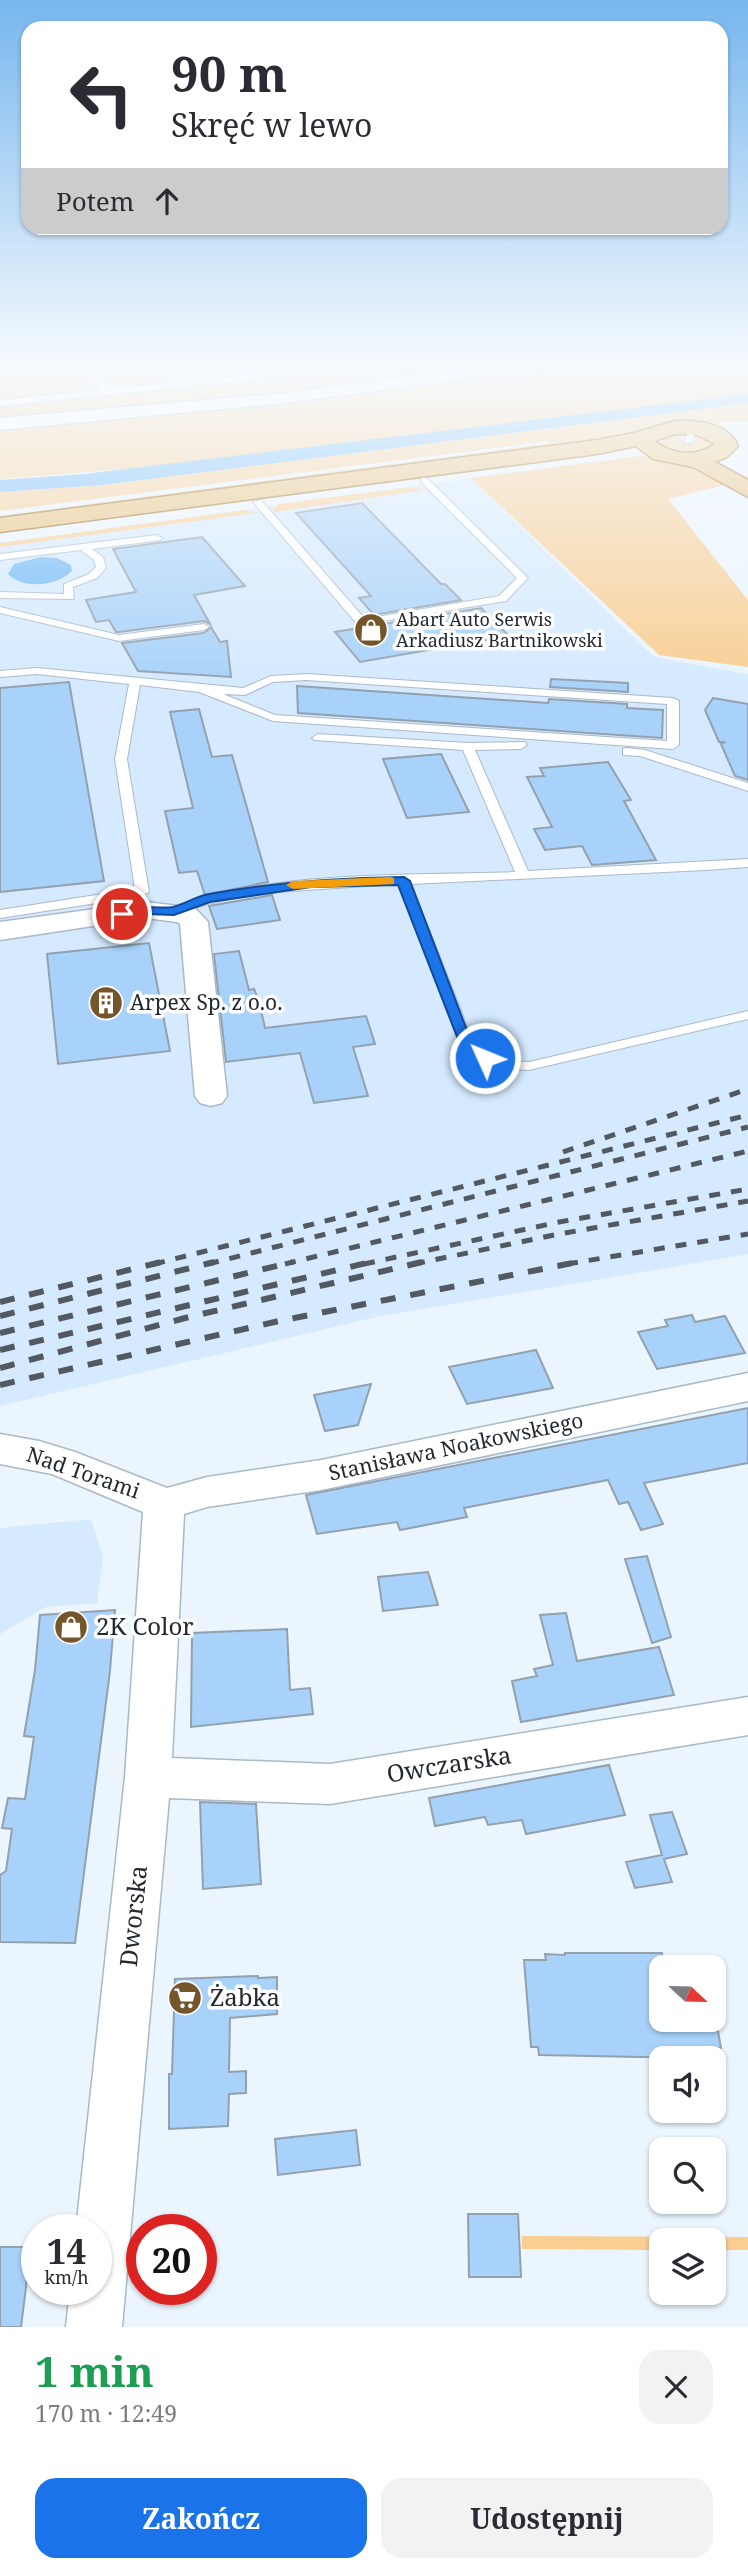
<!DOCTYPE html>
<html lang="pl">
<meta charset="utf-8">
<style>
body{margin:0;font-family:"Noto Serif",serif;background:#f2f2f3;color:#2b2b33;height:100vh;display:flex;flex-direction:column;font-size:26px;white-space:nowrap}
*{box-sizing:border-box;margin:0}
p{font-size:23px;color:#7c7c81}
.icon{flex:none;width:38px;height:38px;fill:none;stroke:currentColor;stroke-width:2;stroke-linecap:round;stroke-linejoin:round}
.map{position:relative;height:2327px;overflow:hidden}
.panel{display:flex;flex-direction:column;background:#fff;flex:1}
.panel>*{flex:none}
.banner{position:absolute;left:21px;top:21px;width:707px;height:214px;border-radius:21px;box-shadow:0 2px 5px #0004;background:#fff;color:#2b2b33;overflow:hidden}
.needle{width:46px;rotate:112deg}
.tools{position:absolute;left:649px;top:1955px;display:grid;gap:14px}
.tools a{display:grid;place-items:center;width:77px;height:77px;border-radius:14px;background:#fff;box-shadow:0 2px 5px #0004;font-size:35px}
.speed{position:absolute;left:21px;top:2214px;display:flex;gap:14px;font-size:35px;font-weight:700;text-align:center}
.speed>*{display:grid;place-content:center;width:91px;height:91px;border-radius:50%;background:#fff;box-shadow:0 2px 5px #0004;line-height:1}
.speed small{font-size:18px;font-weight:400}
.speed .limit{border:10px solid #d22;background:#fff;color:#111}
.pin{position:absolute;display:grid;place-items:center;width:60px;height:60px;color:#fff;margin:-30px;border:4px solid #fff;border-radius:50%;box-shadow:0 2px 7px #0007}
.me{position:absolute;width:77px;margin:-38px;rotate:314deg;stroke-linejoin:round;filter:drop-shadow(0 0 5px #0008)}
.turn{display:flex;align-items:center;gap:24px;height:147px;padding:0 35px;font-size:32px}
.turn .icon{width:91px;height:91px;stroke-width:2.5}
.turn b{display:block;font-size:49px;line-height:60px}
.then{display:flex;align-items:center;height:66px;padding:0 35px;background:#0003;gap:14px;font-size:26px}
.round{display:grid;place-items:center;flex:none;width:74px;height:74px;border-radius:21px;background:#f2f2f3}
.headline{display:flex;align-items:center;justify-content:space-between;height:119px;padding:0 35px}
h1{font-size:42px;font-weight:700;line-height:52px;color:#1e9e55}
.primary-button{display:flex;gap:14px;margin-top:auto;padding:14px 35px}
.primary-button a{flex:1;height:80px;border-radius:21px;background:#1a73e8;color:#fff;font-size:28px;font-weight:700;line-height:80px;text-align:center}
.primary-button a+a{background:#f2f2f3;color:#2b2b33}
.map>svg:first-child{display:block}
</style>
<div class="map">
<svg width="748" height="2327" viewBox="0 0 748 2327">
<rect width="100%" height="100%" fill="#ebf5fd"/>
<path fill="#d5eaff" d="M0,363h371l-74,13 -297,31z
M471,478l183,179 94,17v580l-372,63 -376,89v-862z
M91,1519l12,38 -6,46 -51,4 -46,27v-106z"/>
<path fill="#f9ce93" d="M0,363h91l7,7 9,-2 3,3 11,-1 -2,-3 25,-1 19,17 -41,4 -11,-5 -18,2 -8,7 -85,9z
M371,363h141l-243,33 -269,25v-14l297,-31z
M577,363h171v31c-249,31 -498,67 -748,85v-50l136,-11z
M748,403v18c-42,5 -84,-2 -123,16l-625,84v-5l551,-73 -2,-2 -549,70v-19l103,-7z
M675,436l8,2v4l10,1 4,-6 6,-1 11,6c-11,14 -41,9 -54,2l5,-6z
M640,456c32,2 58,10 84,29l-56,14 80,101v67l-89,-12 -188,-177z
M409,487l16,3 -150,22 -2,-3 6,-5z
M245,510l13,3 -258,34v-4z
M522,2236l226,1v13h-34v-10h-52l-1,10 -139,-1z"/>
<path fill="#6eb8f7" d="M748,394v9l-645,82 -103,7v-12l84,-6z
M41,557l16,1 14,7 1,6c-14,15 -49,19 -64,3l6,-10z"/>
<path fill="#a8d2f9" stroke="#93a1af" stroke-width="2" d="M362,503l79,81h4l16,16 -87,15 -15,-17 12,-2 -75,-83z
M202,537l43,49 -51,9 16,29 -6,-3 -85,11h-3l-7,-12 -13,2 -10,-22 50,-8 -23,-43z
M481,608l28,28 -149,26 -25,-30z
M211,627l9,15 7,-1 4,36 -93,-6 -16,-28 82,-10z
M551,679l77,4v9l-78,-5z
M69,682l35,199 -104,11v-204z
M297,686l251,17 1,-4 78,5v4l36,2 -1,28 -364,-25z
M713,698l35,6v76l-13,-4 -14,-32 4,-2h-6l-14,-32z
M199,709l13,48 20,-2 36,127 -63,13 -8,-24 -18,2 -14,-62 28,-3 -23,-96z
M441,754l28,58 -62,6 -24,-59z
M608,762l23,38 -7,1 32,59 -64,5 -10,-19 -37,4 -11,-21 18,-2 -25,-50 17,-1 -4,-8z
M272,895l8,25 -63,9 -8,-23z
M149,943l21,108 -112,13 -11,-110z
M239,951l10,39 5,-1 5,12 6,27 101,-12 9,28 -22,3 15,49 -54,7 -14,-50 -74,9 -12,-108z
M692,1315l3,7 30,-6 20,37 -88,16 -19,-37 30,-6 -3,-6z
M536,1350l17,38 -86,16 -18,-37z
M371,1384l-13,41 -33,6 -11,-36z
M748,1408v55l-104,20 19,41 -22,6 -13,-28 -9,2 -11,-24 -144,28 3,9 -67,13 -3,-8 -80,12 -11,-39z
M647,1556l24,81 -19,6 -27,-84z
M428,1572l10,33 -55,6 -5,-34z
M115,1610l-5,61 -35,272 -75,-1v-67l6,-4 6,-42 -10,-1 6,-30 17,1 9,-62 -10,-1 11,-66 5,-55z
M566,1613l11,48 82,-14 15,48 -153,27 -9,-41 25,-5 -3,-7 19,-4 -13,-50z
M287,1629l3,61 20,-2 3,26 -122,13 1,-94z
M609,1765l16,50 -99,19 -4,-14 -34,5 -3,-8 -50,9 -6,-28z
M200,1802l56,2 5,80 -58,5z
M672,1812l15,42 -23,5 8,23 -37,6 -9,-26 36,-7 -12,-40z
M565,1953h97v67h54l5,28h-8l1,8 -21,2 -154,-3 -1,-8h-7l-7,-87h22l-1,-6 20,1z
M258,1976v2l19,-1v37l-47,4 -1,54 17,-1v22l-17,1 -1,32 -59,3v-55h3l3,-95z
M356,2130l4,35 -82,10 -3,-36z
M468,2214h50l3,63h-52z
M0,2247h31l-10,80h-21z"/>
<g fill="none" stroke-linecap="round" stroke-linejoin="round">
<g stroke="#aab9c7" stroke-width="2">
<path id="lane" d="M76,363h9l24,26 173,-18 56,-8h20l-76,14 -282,29v-6l101,-10z
M530,363h20l-17,4 -4,-2z
M691,426l7,2 -8,15h-6z
M421,478h6l101,100 -22,23 -148,24 -105,-123 8,-2 104,119 134,-23 18,-18 -96,-96z
M157,535l5,3 -1,2 -69,9 11,8 3,11 -9,10 -24,9 1,12 -74,-1v-6l64,2v-10l25,-10 7,-7 -2,-7 -13,-10 -81,10v-6z
M0,607l119,28 85,-11 5,3 -5,3 -85,11 -119,-28z
M37,668l206,20 28,-12 35,-2 367,24 6,3v44l-6,4 -400,-28 -74,-29 -59,-7 -13,74 22,133 -7,4 -142,22v-8l135,-21 -20,-130 14,-75 -92,-10 -37,3v-6zM306,680l361,24v37l-392,-26 -52,-21 22,1 28,-13z
M318,734l150,9 57,-1 2,3 -6,4 -46,1 53,121 220,-12v8l-42,3 -295,14 65,165 26,12 27,1 219,-51v8l-219,51 -34,-2 -32,-16 -65,-168 -138,9 -53,11 -33,11 -5,-1v-6c110,-38 231,-32 346,-36l-52,-122 -149,-10 -2,-2z
M627,748l18,2 103,33v8l-108,-35 -17,-1v-6z"/>
</g>
<g stroke="#aab9c7" stroke-width="3">
<path id="street" d="M508,363l34,2 -9,5 -249,33 -284,27v-12l284,-25z
M146,902l49,6 13,14 19,174 -5,7 -11,3 -11,-3 -5,-7 -15,-172 -3,-2 -31,-4 -146,22v-18z
M748,1373v28l-427,89 -114,17 -23,7 -12,244 158,6 418,-67v38l-418,69 -161,-6 -47,529h-56l4,-38h26v-59h-20l49,-453 18,-265 -91,-38 -52,-10v-30l39,7 36,11 92,36 40,-11 114,-17z"/>
</g>
<g stroke="#9c7125" stroke-width="3">
<path id="primary" d="M675,421c21,-1 54,2 63,25l-11,11 -12,5 33,18v17l-55,-30 -40,-8 -17,-13 -39,8 -597,78v-14l597,-78 37,-7zM675,434l22,1 18,9c-17,13 -44,11 -60,-3z"/>
</g>
<use href="#lane" fill="#fff" fill-rule="evenodd"/>
<use href="#street" fill="#fff" fill-rule="evenodd"/>
<use href="#primary" fill="#ebc179" fill-rule="evenodd"/>
<path stroke="#525960" stroke-width="5" stroke-dasharray="11 11" stroke-linecap="butt" d="M563,1152l185,-63
M154,1264l594,-149
M208,1264l540,-137
M285,1264l463,-113
M364,1264l195,-42 189,-33
M414,1264l145,-30 189,-33
M567,1264l181,-30"/>
<path stroke="#525960" stroke-width="6" stroke-dasharray="15 15" stroke-linecap="butt" d="M0,1302l161,-40
M0,1316l214,-54
M0,1333l293,-71
M0,1350l371,-88
M0,1368l185,-50 237,-56
M0,1385l279,-64 299,-59"/>
</g>
<linearGradient id="sky" x2="0" y2="1"><stop stop-color="#77b6ee"/><stop offset="0.53" stop-color="#f6fafe"/><stop offset="1" stop-color="#f6fafe" stop-opacity="0"/></linearGradient>
<rect width="748" height="689" fill="url(#sky)"/>
<path fill="#1a73e8" stroke="#114b97" stroke-width="2" d="M404,877l6,4 60,157 6,11 17,9 -2,4h-11l-17,-10 -65,-167 -87,2 -101,15 -36,13 -28,-1 -24,4 -7,-4c15,-13 40,-4 58,-7 13,-3 23,-11 36,-13 65,-12 128,-16 195,-17z"/>
<path fill="#f59e0b" d="M390,877l4,1v6l-101,5 -7,-4 7,-4z"/>
<defs>
<g id="shop-disc" transform="scale(1.75)"><circle r="9.5" fill="#74562a" stroke="#fff"/><path d="M-5-2.5h2.3a2.7 3.5 0 0 1 5.4 0H5L5.5 6h-11ZM-1.5-2.5h3a1.5 2.3 0 0 0-3 0Z" fill="#fff"/></g>
<g id="building-disc" transform="scale(1.75)"><circle r="9.5" fill="#74562a" stroke="#fff"/><path d="M-4-6H4V6H1V3H-1V6H-4ZM-2.5-4.3h1.7v1.8h-1.7ZM.8-4.3h1.7v1.8H.8ZM-2.5-1h1.7V.8h-1.7ZM.8-1h1.7V.8H.8Z" fill="#fff"/></g>
<g id="supermarket-disc" transform="scale(1.75)"><circle r="9.5" fill="#74562a" stroke="#fff"/><path d="M-6-5.5h2.5l.6 2H6L4.5 2H-2.5L-4.4-4H-6ZM-1.5 3.2a1.3 1.3 0 1 0 .1 0ZM3 3.2a1.3 1.3 0 1 0 .1 0Z" fill="#fff"/></g>
</defs>
<g fill-rule="evenodd">
<use href="#shop-disc" x="371" y="630"/>
<use href="#building-disc" x="106" y="1003"/>
<use href="#shop-disc" x="71" y="1627"/>
<use href="#supermarket-disc" x="185" y="1998"/>
</g>
<g text-anchor="middle" stroke-width="7" stroke-linejoin="round" paint-order="stroke">
<g font-size="18" fill="#23292f" stroke="#fff" text-anchor="start">
<text x="396" y="626">Abart Auto Serwis<tspan x="396" dy="21">Arkadiusz Bartnikowski</tspan></text>
</g>
<g font-size="21" fill="#23292f" stroke="#fff" text-anchor="start">
<text x="130" y="1010">Arpex Sp. z o.o.</text>
</g>
<g font-size="21" fill="#23292f" stroke="#fff">
<text transform="translate(456 1447) rotate(-12)" y="7">Stanisława Noakowskiego</text>
<text transform="translate(83 1473) rotate(19)" y="7">Nad Torami</text>
</g>
<g font-size="24" fill="#23292f" stroke="#fff" text-anchor="start">
<text x="96" y="1635">2K Color</text>
<text x="210" y="2006">Żabka</text>
</g>
<g font-size="24" fill="#23292f" stroke="#fff">
<text transform="translate(449 1765) rotate(-9)" y="8">Owczarska</text>
<text transform="translate(134 1916) rotate(-84)" y="8">Dworska</text>
</g>
</g>
</svg>
<div class="tools">
<a><svg class="needle" viewBox="-14 -14 28 28"><path d="M0-13l5 13h-10z" fill="#e53935"/><path d="M0 13l5-13h-10z" fill="#7c7c81"/></svg></a>
<a><svg class="icon" aria-label="sound" viewBox="0 0 24 24"><path d="M4 9h4l5-4v14l-5-4H4zM17 9q2 3 0 6"/></svg></a>
<a><svg class="icon" aria-label="search" viewBox="0 0 24 24"><circle cx="10" cy="10" r="6"/><path d="M15 15l6 6"/></svg></a>
<a><svg class="icon" aria-label="layers" viewBox="0 0 24 24"><path d="M12 4l9 5-9 5-9-5zM3 14l9 5 9-5"/></svg></a>
</div>
<div class="speed"><div>14<small>km/h</small></div><div class="limit">20</div></div>
<div class="pin" style="left:122px;top:914px;background:#d93025"><svg class="icon" aria-label="arrive" viewBox="0 0 24 24"><path d="M6 21V4h12l-3 4 3 4H6"/></svg></div>
<svg class="me" style="left:485px;top:1058px" viewBox="-20 -20 40 40"><circle r="17" fill="#1a73e8" stroke="#fff" stroke-width="3"/><path d="M0-11L8 9 0 5-8 9z" fill="#fff"/></svg>
<div class="banner">
<div class="turn"><svg class="icon" aria-label="left" viewBox="0 0 24 24"><path d="M17 20v-9H6M10 6l-5 5 5 5"/></svg><div><b>90 m</b>Skręć w lewo</div></div>
<div class="then">Potem<svg class="icon" aria-label="ahead" viewBox="0 0 24 24"><path d="M12 20V5M6 11l6-6 6 6"/></svg></div>
</div>
</div>
<section class="panel">
<div class="headline"><div><h1>1 min</h1><p>170 m · 12:49</p></div><a class="round"><svg class="icon" aria-label="close" viewBox="0 0 24 24"><path d="M6 6l12 12M18 6L6 18"/></svg></a></div>
<div class="primary-button"><a>Zakończ</a><a>Udostępnij</a></div>
</section>
